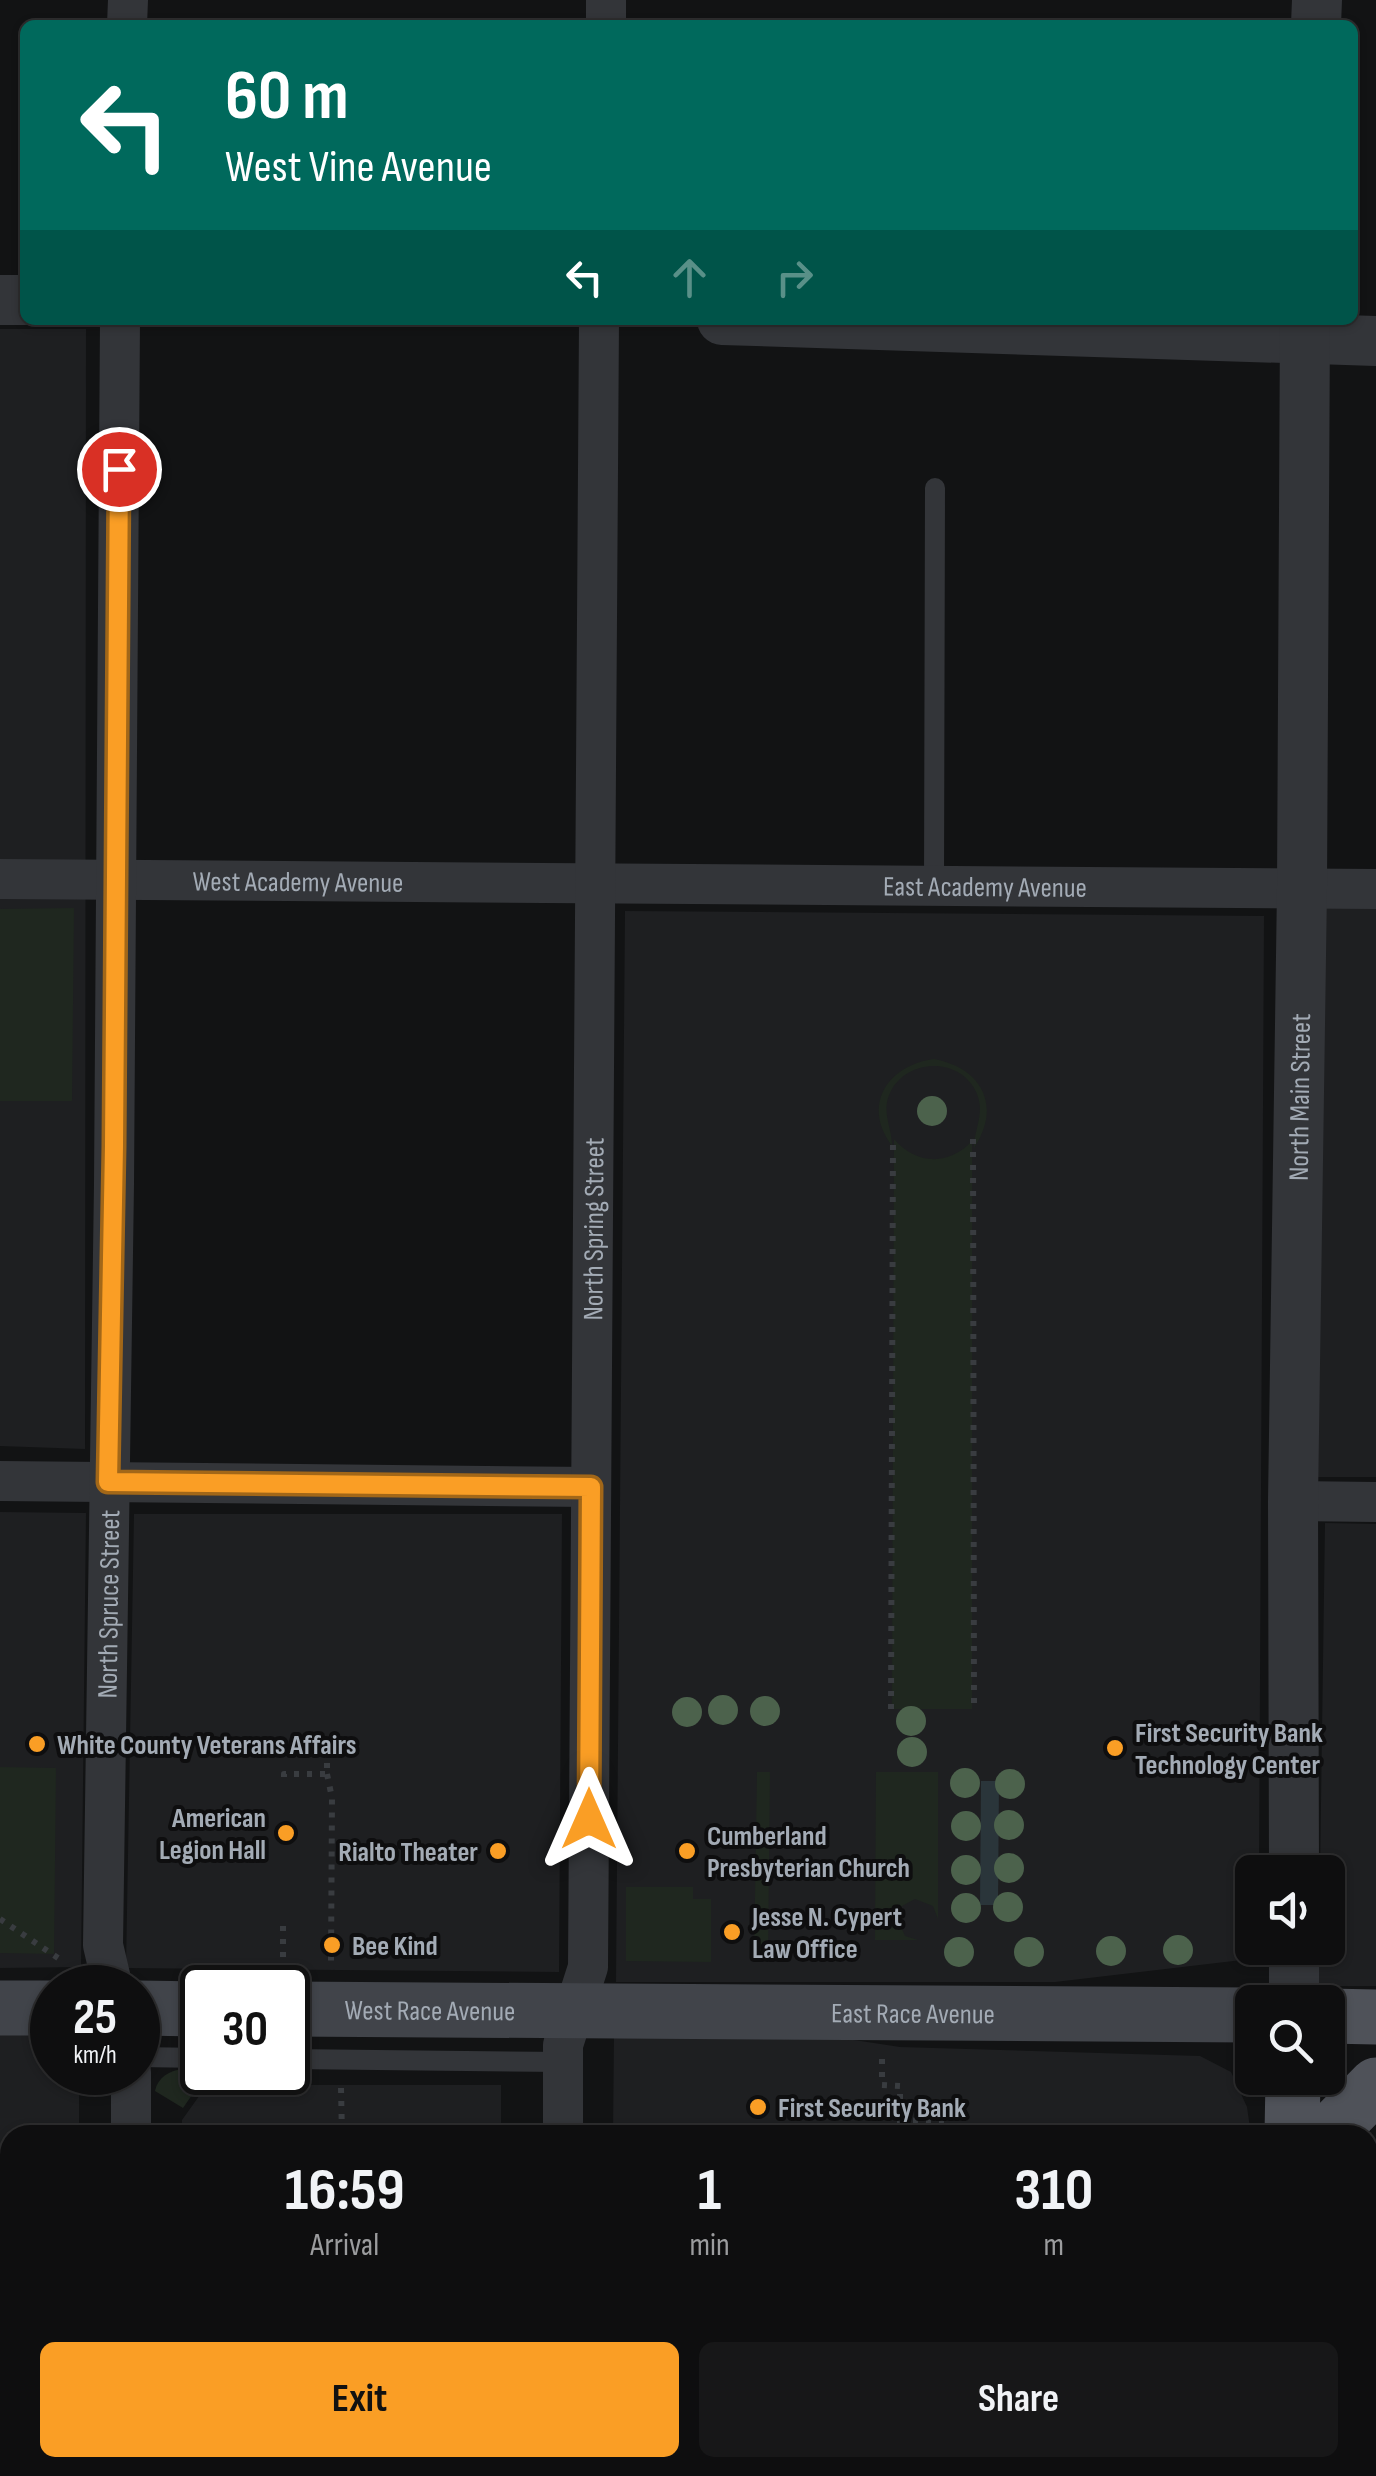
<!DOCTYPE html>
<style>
body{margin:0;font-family:"Sofia Sans Condensed",sans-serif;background:#171718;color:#f1f3f6;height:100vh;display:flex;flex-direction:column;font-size:38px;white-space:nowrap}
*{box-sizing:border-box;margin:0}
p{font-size:32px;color:#9b9c9e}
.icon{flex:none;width:55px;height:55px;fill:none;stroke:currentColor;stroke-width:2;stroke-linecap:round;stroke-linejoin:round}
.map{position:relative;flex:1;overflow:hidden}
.details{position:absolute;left:0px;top:2125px;width:1378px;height:352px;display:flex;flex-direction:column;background:#0e0e0f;border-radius:30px 30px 0 0;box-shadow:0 2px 8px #0004,0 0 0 2px #2e2e2f}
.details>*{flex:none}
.banner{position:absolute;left:20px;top:20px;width:1338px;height:305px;border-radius:15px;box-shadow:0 2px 8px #0004,0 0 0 2px #2e2e2f;background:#00695c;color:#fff;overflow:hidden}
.fabs{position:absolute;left:1235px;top:1855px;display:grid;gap:20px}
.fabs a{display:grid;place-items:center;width:110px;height:110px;border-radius:15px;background:#0e0e0f;box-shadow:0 2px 8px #0004,0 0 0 2px #2e2e2f;font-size:50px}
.speed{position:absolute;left:30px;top:1965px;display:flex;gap:20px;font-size:50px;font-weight:700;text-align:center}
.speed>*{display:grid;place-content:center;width:130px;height:130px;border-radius:50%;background:#0e0e0f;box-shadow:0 2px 8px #0004,0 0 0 2px #2e2e2f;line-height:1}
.speed small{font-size:25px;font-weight:400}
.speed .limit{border:5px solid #111;border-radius:15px;background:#fff;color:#111}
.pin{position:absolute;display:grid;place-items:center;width:85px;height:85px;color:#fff;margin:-42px;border:5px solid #fff;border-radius:50%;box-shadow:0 2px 10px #0007}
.me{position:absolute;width:110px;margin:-55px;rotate:0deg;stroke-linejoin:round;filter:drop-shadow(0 0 8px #0008)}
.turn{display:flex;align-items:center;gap:35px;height:210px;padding:0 40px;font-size:45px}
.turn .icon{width:130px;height:130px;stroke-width:2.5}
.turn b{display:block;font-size:70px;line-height:85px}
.lanes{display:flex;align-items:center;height:95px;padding:0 40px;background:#0003;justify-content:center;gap:50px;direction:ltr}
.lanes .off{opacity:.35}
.eta{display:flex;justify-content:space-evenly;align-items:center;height:170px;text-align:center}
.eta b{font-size:60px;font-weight:700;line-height:70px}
.action{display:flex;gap:20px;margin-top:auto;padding:20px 40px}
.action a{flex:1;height:115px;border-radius:15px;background:#fa9e25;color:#111;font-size:40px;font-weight:700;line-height:115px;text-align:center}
.action a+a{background:#171718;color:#f1f3f6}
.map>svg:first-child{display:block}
</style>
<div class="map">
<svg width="1376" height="2476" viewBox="0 0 1376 2476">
<rect width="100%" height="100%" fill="#121314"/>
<path fill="#1e1f21" d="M0,329h86l-1,1120 -85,-3z
M1320,908h56v569h-59z
M625,911l639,5 -5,956h-7v76h7v10l-204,24h-439z
M0,1512l86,1 -5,454 -81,1z
M134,1514h428l-3,458 -433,-4z
M1325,1523l51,1v462h-57v-38h9v-76h-8z
M0,2023h52v49l27,1v62h-69v320h-10z
M614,2034l214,2 72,11 300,9 31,16 16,35 4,28h-638z
M207,2085h294v50h-319v-15z"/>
<path fill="#1f271f" d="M74,908l-2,193h-72v-192z
M934,1059c48,9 68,47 40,89 0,-19 11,-34 3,-54 -15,-37 -70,-37 -87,-1 -9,19 2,34 2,53 -31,-41 -4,-81 42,-87z
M894,1139c22,26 55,27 78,2v568h-80z
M0,1767l56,1 -2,186 -54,-1z
M757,1772h13l-2,189h-14z
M876,1772h62v147l-5,-13 -18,-7 -13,7 -5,12 8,18 13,4h-43z
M626,1887h67v12h18v63l-85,-1z
M182,2069l15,4 6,6 -20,29 -28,-17c3,-14 14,-20 27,-22z"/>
<path fill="#2a353a" d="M981,1781h18l-1,124h-18z"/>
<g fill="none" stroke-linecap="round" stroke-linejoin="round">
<path stroke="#393c40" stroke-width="6" stroke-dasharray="5 8" stroke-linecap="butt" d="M973,1139l1,570
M891,1709l2,-570
M327,1774l5,24 -1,165
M284,1777v-3h43v-25
M0,1919l58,39
M283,1926v37
M882,2059v26l18,1v49
M341,2088l1,47
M900,2120l48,2"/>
<path stroke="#333539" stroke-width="20" d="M934,886l1,-398
M138,2057l64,1
M288,2059l275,3"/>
<g stroke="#333539" stroke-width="40">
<path d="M127,25l1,-25"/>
<path d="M606,25v-25"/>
<path id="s1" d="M0,879l1376,10"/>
<path d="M0,1481l591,6"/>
<path d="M1293,1501l83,1"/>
<path id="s2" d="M113,1988l-10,-43 11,-761 6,-864"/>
<path d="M131,2135v-63"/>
<path id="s3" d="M563,2135v-90l25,-78 11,-1647"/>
<path d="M597,2468l16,8"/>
<path d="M85,2476l21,-8"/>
</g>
<g stroke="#333539" stroke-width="50">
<path d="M1316,25l1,-25"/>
<path d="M0,300h25"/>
<path d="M722,320l654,21"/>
<path id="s4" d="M1294,1872l-1,-371 9,-613 3,-568"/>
<path d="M1294,1948v54"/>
</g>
<g stroke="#41444a" stroke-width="55">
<path d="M0,2008h52"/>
<path d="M138,2008l64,1"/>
<path id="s5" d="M288,2009l964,6"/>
</g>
<path stroke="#4f5259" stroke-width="55" d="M1328,2016l48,1
M1292,2135l1,-57
M1327,2135l49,-50
M1286,2476v-8"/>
</g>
<g fill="#4c624c">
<circle cx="932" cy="1111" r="15"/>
<circle cx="723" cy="1710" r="15"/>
<circle cx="765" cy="1711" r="15"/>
<circle cx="687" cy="1712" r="15"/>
<circle cx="911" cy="1721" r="15"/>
<circle cx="912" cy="1752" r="15"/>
<circle cx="965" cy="1783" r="15"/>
<circle cx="1010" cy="1784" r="15"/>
<circle cx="1009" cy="1825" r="15"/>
<circle cx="966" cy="1826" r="15"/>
<circle cx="1009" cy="1868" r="15"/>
<circle cx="966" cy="1870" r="15"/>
<circle cx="1008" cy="1907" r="15"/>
<circle cx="966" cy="1908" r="15"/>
<circle cx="1178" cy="1950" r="15"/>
<circle cx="1111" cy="1951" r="15"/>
<circle cx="959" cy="1952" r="15"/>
<circle cx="1029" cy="1952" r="15"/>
</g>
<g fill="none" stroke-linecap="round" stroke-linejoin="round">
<g stroke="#a26718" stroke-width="25">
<path id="route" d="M119,469l-5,677 -6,336 483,5 -2,332"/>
</g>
<use href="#route" stroke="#fa9e25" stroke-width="18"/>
</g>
<g fill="#fa9e25" stroke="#0e0e0f" stroke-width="4">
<circle cx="37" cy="1744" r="10"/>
<circle cx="1115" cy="1748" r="10"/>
<circle cx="286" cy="1833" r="10"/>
<circle cx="498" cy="1851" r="10"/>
<circle cx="687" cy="1851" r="10"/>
<circle cx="732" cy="1932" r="10"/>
<circle cx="332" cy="1945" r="10"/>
<circle cx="758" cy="2107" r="10"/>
</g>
<g text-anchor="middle" stroke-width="8" stroke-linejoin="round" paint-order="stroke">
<g font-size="28" fill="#a3abb5" stroke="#0e0e0f">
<text dy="10" stroke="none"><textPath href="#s1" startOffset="298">West Academy Avenue</textPath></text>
<text dy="10" stroke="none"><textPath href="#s1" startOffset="985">East Academy Avenue</textPath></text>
<text dy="10" stroke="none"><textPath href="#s4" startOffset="775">North Main Street</textPath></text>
<text dy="10" stroke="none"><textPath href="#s3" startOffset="910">North Spring Street</textPath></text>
<text dy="10" stroke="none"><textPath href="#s2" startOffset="385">North Spruce Street</textPath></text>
<text dy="10" stroke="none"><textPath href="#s5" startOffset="142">West Race Avenue</textPath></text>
<text dy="10" stroke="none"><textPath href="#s5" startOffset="625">East Race Avenue</textPath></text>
</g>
<g font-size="28" font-weight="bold" fill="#a3abb5" stroke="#0e0e0f" text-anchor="start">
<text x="1135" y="1742">First Security Bank<tspan x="1135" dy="32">Technology Center</tspan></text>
<text x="57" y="1754">White County Veterans Affairs</text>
<text x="266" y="1827" text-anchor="end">American<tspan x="266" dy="32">Legion Hall</tspan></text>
<text x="707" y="1845">Cumberland<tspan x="707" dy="32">Presbyterian Church</tspan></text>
<text x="478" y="1861" text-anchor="end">Rialto Theater</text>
<text x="752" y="1926">Jesse N. Cypert<tspan x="752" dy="32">Law Office</tspan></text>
<text x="352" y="1955">Bee Kind</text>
<text x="778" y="2117">First Security Bank</text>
</g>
</g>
</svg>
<div class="fabs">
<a><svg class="icon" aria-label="sound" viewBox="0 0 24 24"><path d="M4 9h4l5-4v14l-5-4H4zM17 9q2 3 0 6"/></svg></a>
<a><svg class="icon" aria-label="search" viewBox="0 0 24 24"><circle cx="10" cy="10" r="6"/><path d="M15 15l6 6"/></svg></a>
</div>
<div class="speed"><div>25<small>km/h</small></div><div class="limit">30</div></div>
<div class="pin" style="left:119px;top:469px;background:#d93025"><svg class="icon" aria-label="arrive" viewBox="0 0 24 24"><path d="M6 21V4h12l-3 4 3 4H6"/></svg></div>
<svg class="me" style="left:589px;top:1819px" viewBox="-20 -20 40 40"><path d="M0-17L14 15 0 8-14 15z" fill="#fa9e25" stroke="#fff" stroke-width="4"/></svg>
<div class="banner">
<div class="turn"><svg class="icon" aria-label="left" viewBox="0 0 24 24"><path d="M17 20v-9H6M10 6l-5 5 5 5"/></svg><div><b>60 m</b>West Vine Avenue</div></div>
<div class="lanes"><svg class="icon" aria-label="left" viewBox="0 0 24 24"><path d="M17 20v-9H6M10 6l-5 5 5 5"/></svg><svg class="icon off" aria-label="ahead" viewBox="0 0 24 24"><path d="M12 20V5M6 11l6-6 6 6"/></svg><svg class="icon off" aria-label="right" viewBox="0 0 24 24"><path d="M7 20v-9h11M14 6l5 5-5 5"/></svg></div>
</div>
<section class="details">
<div class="eta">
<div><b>16:59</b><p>Arrival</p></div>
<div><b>1</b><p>min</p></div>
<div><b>310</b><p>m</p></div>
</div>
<div class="action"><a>Exit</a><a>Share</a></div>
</section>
</div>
